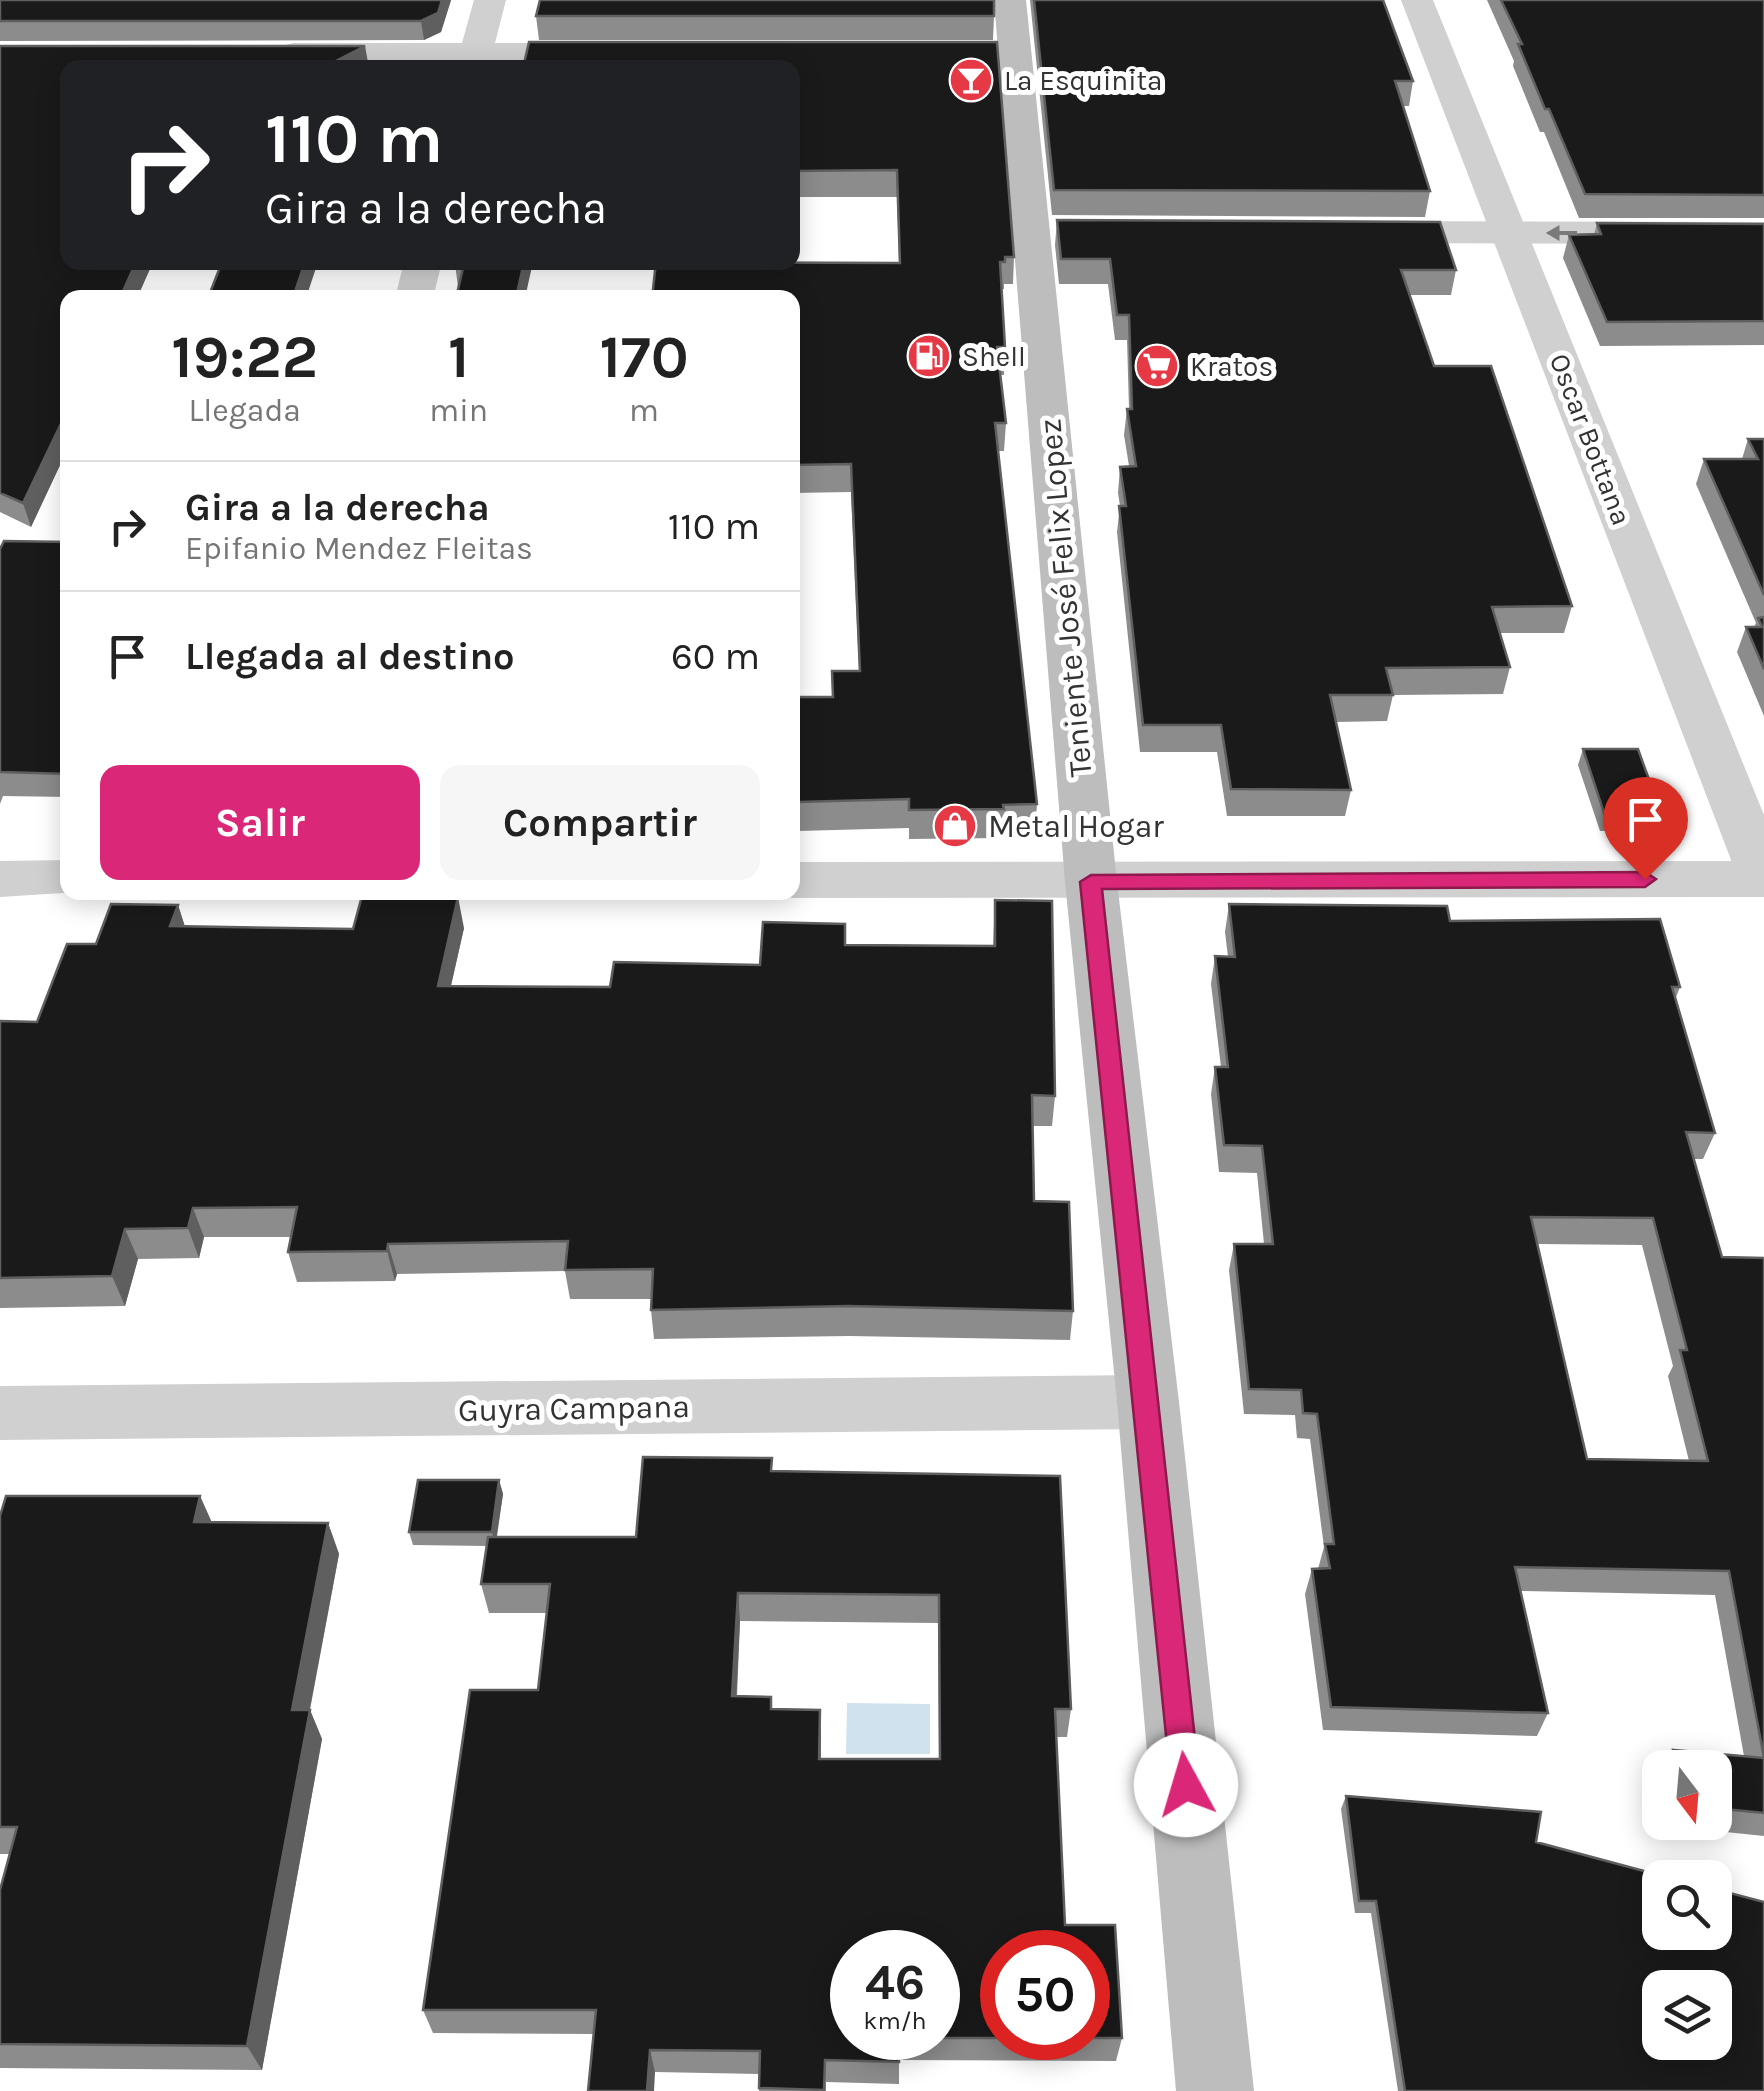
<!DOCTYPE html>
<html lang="es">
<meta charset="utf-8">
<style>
body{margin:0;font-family:Karla,sans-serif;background:#f6f6f6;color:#222;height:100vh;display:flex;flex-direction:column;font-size:38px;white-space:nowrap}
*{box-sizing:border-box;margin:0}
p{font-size:32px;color:#767676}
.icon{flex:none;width:55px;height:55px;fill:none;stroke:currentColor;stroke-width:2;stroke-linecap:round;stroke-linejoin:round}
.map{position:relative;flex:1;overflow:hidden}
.details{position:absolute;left:60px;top:290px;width:740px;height:610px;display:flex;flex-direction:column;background:#fff;border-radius:20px;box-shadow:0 5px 25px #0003}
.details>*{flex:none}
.top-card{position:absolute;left:60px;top:60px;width:740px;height:210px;border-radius:20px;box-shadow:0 5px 25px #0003;background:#202124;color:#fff;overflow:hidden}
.needle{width:65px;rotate:164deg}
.buttons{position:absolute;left:1642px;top:1750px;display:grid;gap:20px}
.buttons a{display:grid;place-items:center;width:90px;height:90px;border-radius:20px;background:#fff;box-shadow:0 5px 25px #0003;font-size:50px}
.speed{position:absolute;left:830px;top:1930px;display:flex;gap:20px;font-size:50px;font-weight:700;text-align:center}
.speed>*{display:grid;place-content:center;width:130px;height:130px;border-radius:50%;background:#fff;box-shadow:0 5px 25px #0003;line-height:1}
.speed small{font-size:25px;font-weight:400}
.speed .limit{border:15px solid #d22;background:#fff;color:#111}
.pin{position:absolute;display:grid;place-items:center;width:85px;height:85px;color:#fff;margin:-102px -42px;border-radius:50% 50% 50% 0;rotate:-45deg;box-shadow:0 0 10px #0007}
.pin .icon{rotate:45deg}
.me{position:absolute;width:110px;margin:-55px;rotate:354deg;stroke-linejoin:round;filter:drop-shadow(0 0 8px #0008)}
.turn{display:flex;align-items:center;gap:35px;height:210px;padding:0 40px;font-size:45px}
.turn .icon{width:130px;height:130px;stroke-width:2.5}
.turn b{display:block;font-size:70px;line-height:85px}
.eta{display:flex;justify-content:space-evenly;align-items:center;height:170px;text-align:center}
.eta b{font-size:60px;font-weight:700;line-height:70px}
.button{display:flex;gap:20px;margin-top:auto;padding:20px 40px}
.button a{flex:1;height:115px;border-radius:20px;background:#db2777;color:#fff;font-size:40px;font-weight:700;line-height:115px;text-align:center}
.button a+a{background:#f6f6f6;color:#222}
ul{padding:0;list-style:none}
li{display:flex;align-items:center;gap:30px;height:130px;padding:0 40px;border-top:2px solid #e0e0e0}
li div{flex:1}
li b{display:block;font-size:38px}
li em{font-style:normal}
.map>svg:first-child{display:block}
</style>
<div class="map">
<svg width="1764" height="2091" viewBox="0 0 1764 2091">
<rect width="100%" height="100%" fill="#fff"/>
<path fill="#cfe2ee" d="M847,1703l83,1v50h-84z"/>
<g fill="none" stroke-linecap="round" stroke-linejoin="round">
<path fill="#d0d0d0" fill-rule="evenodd" d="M474,0h32l-11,43h107l12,3 4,7 -4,7 -12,3h-112l-1,5h-33l1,-5h-164l-12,-3 -4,-7 4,-7 12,-3h169z
M1401,0h32l331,815v81l-18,-5 -8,-13z
M404,262h38l-9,36h-38z
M1148,1375l22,8 9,19 -9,19 -22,8 -1148,11v-54z"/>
<path fill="#d0d0d0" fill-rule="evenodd" d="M1370,221l394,1v22l-394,-1 -13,-3 -5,-8 5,-8z
M68,860v32h11l-79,5v-36z
M1764,861v36l-972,1 -18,-6h18v-30z"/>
<path fill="#bdbdbd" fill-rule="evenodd" d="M994,0h32l91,882 62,520 75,689h-78l-59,-689 -52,-520z"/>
</g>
<path fill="#8c8c8c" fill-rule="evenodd" d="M0,0h451l-10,32 -17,8 -424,1z
M1030,0h353l30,81 -4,25h-6l27,85 -5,26 -373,-2z
M1487,0h277v218h-185l-35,-86h-4l-27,-66 1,-5z
M536,16h458l-1,24h-454z
M997,42l17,215 -1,27h-9v5h-2l3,58 -1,28h-4l6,48 -2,28h-6l39,353 -2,29 -33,1v4l-93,1v-11l-111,3 -1,-25h-5v-109h41l26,-26 -8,-179 -59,1v-195l-136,-36 243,1 -2,-66h-105v-129z
M0,46l68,22v194h85l-16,36h-69v150l-37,79 -31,-15z
M1057,220l399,50 -5,25h-42l25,71 138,240 -8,27h-64l10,34 -7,27 -110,1 -6,26 -51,1 15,68 -6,26h-118l-10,-64h-77l-23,-220 3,-26 -2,-13 2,-26 9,-1 -5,-31 3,-26h2l-2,-69h-12l-7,-56h-49l-4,-39z
M1597,223l167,1v121l-164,1 -37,-88 6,-23h25z
M533,262l-75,25 -3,-23z
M1748,439h16v277l-27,-64 9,-25h8l2,-4 -60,-139 8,-25h38z
M68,542v255l-65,-1 -3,8v-255z
M1583,749l79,67 -6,15h-56l-22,-66z
M995,900l60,196 -3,30h-19l1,75 39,110 -3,29 -221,-4 -195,3 -3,-29v-11h-81l-5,-28 -168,3 -2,7 -98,1 -9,-30 3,-15h-87l-5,21 -61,1 -13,47 -125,2v-287l37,1 59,-78 82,-39 7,22 168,2 111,-1 -13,58 159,1 150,-22 86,-20 147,1z
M1229,904l221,17 230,66 -5,13 40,133 -12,26h-10l29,98 42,1v578l-96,-10v-4h47v-54h-52l10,-18 71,6 -29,-161 -194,-4 27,122 -11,23 -214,-6 -18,-136 7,-25h6l6,-22 -14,-108 -13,-1 -2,-23 -51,-1 -15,-144 5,-26h30l-7,-71 -38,-1 -8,-78 4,-27h6l-10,-83 4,-28 13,1 -3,-25zM1538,1244l104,1 31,121 -5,10 21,85 -102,-2z
M772,1458v13l288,5 11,233 -4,28h-11l9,188 57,113 -6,23 -217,-1v24l-73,-2v9h-67v-17l-104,-2 -61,-38 -161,-1 -10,-23 115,-320 9,-77h-58l-8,-29 6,-38 -74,-1 -4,-13 90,-52 4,14 -6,43h139zM740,1621l198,2 1,136h-118l-1,-49 -48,-1 -35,-12z
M200,1496l11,26 117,1 11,31 -29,156 12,29 -60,331 -262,-2v-178l10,-36h-10v-338z
M1346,1796l190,46 228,249h-366l-27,-178h-16l-14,-104z"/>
<path fill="#5f5f5f" d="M442,0h9l-10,32 -17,8 -3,-19z
M365,46l4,22h-47z
M136,262h17l-16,36h-17z
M305,262h13l-12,36h-13z
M524,262h9l-8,36h-9z
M68,409v39l-37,79 -8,-24z
M458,897l6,31 -20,88 -6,-30z
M178,905l10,31 -18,-10z
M193,1208l11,29 -5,21 -11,-30z
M125,1229l13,30 -13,47 -13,-30z
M388,1244l9,30 -2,7 -8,-30z
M499,1480l4,14 -8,52 -3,-14z
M200,1496l14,31 -20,-5z
M328,1523l11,31 -35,185 -12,-29z
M738,1593l2,28 -5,103 -3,-28z
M310,1710l12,29 -60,331 -15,-24z
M820,1710l1,27 -1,49 -1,-27z
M650,2050l5,22 -1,19h-7z"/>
<path fill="#1a1a1a" stroke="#5f5f5f" stroke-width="2.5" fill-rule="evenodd" d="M0,0h442l-4,13 -17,8h-421z
M540,0h454v16h-458z
M1034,0h349l30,81h-18l35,110 -376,-1z
M1501,0h263v195l-179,-1 -36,-85h-4l-27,-65h4z
M529,42h468l17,215h-9v5h-5l5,85h-8l9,76h-11l42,381 -34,1 1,4 -95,1v-11l-112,3v-25h-5v-80h41l-1,-26h28l-9,-207 -59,1v-167h-140l4,-36 244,1 -3,-93 -105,1v-103h-269z
M0,46h365l-43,22h-254v194h68l-16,36h-52v111l-45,94 -23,-10z
M1057,220l383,2 16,48h-55l33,96h57l81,240 -80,1 18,60 -124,1 7,27h-63l21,95 -120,-1 -10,-64h-78l-24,-219h7l-6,-39 16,-1 -9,-57h5l-3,-94h-12l-7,-56h-49z
M1597,223l167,1v97l-157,1 -38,-87 32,-1z
M222,262h83l-12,36h-85z
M455,262h69l-8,36h-60l8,-34h-9z
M1748,439h16v156l-60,-136h54z
M4,541l64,1v232l-68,-2v-223z
M1764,617v52l-18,-42h16l-4,-9z
M1583,749h55l24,67h-57z
M362,896l96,1 -20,89 172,1 4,-25 146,3 3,-43 82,2v21l150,1v-46l57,1 3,195 -23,-1 2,106 35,1 4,109 -225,-5 -197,4 2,-41 -88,1 3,-29 -180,3 -1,7 -99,1 9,-45 -104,1 -5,20 -63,1 -13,47 -112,2v-257l37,1 30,-78h29l15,-40 67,1 -8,21 183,3z
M1229,904l218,2 3,15 210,-2 20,68h-8l43,146 -29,-1 36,125 42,1v555l-49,-5v-40h-39l-3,-18 91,8 -35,-187 -214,-4 33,146 -217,-6 -19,-138 18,-1 -5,-24h9l-17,-130 -14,-1 -2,-23 -52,-1 -15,-145h39l-11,-98 -38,-1 -9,-78h13l-13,-111 20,1zM1531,1217l122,1 34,132h-7l28,111 -121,-2z
M643,1457l129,1 -1,13 289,5 11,233h-16l10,216h50l7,113h-216h32v-86h-86v86h47v24l-74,-2 -1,30 -65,-2 1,-37 -110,-1 -3,41h-59l8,-81h-173l47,-320h68l12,-106h-69l7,-47h148zM738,1593l201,2 1,164h-121l1,-49 -49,-1v-12l-39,-1zM1002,1952h86v86h-86z
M418,1480h81l-7,52h-83z
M6,1496h194l-6,26 134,1 -36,187h18l-63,336 -247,-2v-154l17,-63h-17v-311z
M1346,1796l195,16 -5,30 134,36h-10v54h55v-43l49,13v189h-359l-29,-190h-17zM1660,1988h55v54h-55z"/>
<defs><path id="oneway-solid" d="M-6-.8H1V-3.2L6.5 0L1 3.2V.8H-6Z" transform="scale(2.5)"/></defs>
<use fill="#7a7a7a" href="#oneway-solid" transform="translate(1562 233) rotate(-180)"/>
<path fill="#db2777" stroke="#8e194d" stroke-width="2.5" d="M1645,872l11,7 -11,8 -543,2 98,896 -4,10 -10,4 -11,-4 -4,-10 -91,-903 11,-7z"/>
<defs>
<g id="bar-disc" transform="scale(2.25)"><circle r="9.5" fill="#e63946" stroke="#fff"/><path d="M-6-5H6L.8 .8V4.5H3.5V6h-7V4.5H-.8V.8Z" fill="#fff"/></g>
<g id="fuel-disc" transform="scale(2.25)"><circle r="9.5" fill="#e63946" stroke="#fff"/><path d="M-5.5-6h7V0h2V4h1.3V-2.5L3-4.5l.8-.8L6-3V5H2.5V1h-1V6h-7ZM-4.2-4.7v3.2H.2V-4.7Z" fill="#fff"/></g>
<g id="supermarket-disc" transform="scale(2.25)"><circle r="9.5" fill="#e63946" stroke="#fff"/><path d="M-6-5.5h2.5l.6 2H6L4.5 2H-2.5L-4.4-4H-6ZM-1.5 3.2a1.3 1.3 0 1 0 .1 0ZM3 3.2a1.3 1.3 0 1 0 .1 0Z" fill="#fff"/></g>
<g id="shop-disc" transform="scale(2.25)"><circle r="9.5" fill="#e63946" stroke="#fff"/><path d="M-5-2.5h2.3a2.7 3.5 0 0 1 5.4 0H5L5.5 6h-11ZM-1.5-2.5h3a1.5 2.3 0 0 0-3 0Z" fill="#fff"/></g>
</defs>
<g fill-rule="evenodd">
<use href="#bar-disc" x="971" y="80"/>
<use href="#fuel-disc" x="929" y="356"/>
<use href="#supermarket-disc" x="1157" y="366"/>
<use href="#shop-disc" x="955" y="826"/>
</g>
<g text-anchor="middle" stroke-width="10" stroke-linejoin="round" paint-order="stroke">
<g font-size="28" fill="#333" stroke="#fff" text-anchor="start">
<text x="1004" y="90">La Esquinita</text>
<text x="962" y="366">Shell</text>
<text x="1190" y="376">Kratos</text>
</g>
<g font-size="28" fill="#333" stroke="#fff">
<text transform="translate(1591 439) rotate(69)" y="10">Oscar Bottana</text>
</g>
<g font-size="32" fill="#333" stroke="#fff">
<text transform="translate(1065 598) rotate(-95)" y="11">Teniente José Felix Lopez</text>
<text transform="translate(574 1408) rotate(-1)" y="11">Guyra Campana</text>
</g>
<g font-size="32" fill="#333" stroke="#fff" text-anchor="start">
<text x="988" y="837">Metal Hogar</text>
</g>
</g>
</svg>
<div class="buttons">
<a><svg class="needle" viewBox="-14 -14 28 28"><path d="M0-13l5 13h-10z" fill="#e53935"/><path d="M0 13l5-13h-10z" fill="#767676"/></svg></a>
<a><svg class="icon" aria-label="search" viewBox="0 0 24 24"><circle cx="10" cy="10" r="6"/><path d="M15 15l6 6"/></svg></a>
<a><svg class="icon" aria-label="layers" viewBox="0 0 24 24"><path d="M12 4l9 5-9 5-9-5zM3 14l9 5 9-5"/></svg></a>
</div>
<div class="speed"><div>46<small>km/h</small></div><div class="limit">50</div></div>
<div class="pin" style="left:1645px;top:879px;background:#d93025"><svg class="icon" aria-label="arrive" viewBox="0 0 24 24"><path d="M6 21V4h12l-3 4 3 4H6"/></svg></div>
<svg class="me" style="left:1186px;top:1785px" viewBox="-20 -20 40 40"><circle r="19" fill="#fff"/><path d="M0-13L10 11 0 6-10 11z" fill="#db2777"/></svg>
<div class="top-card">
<div class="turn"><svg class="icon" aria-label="right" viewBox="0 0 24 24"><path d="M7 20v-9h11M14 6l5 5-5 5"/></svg><div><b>110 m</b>Gira a la derecha</div></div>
</div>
<section class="details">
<div class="eta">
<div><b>19:22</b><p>Llegada</p></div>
<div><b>1</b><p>min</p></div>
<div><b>170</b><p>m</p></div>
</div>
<ul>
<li><svg class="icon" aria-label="right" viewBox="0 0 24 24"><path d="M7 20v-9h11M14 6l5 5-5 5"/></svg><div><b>Gira a la derecha</b><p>Epifanio Mendez Fleitas</p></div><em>110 m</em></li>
<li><svg class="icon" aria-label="arrive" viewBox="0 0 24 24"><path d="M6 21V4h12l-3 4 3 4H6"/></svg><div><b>Llegada al destino</b></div><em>60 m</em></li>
</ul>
<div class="button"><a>Salir</a><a>Compartir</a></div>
</section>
</div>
